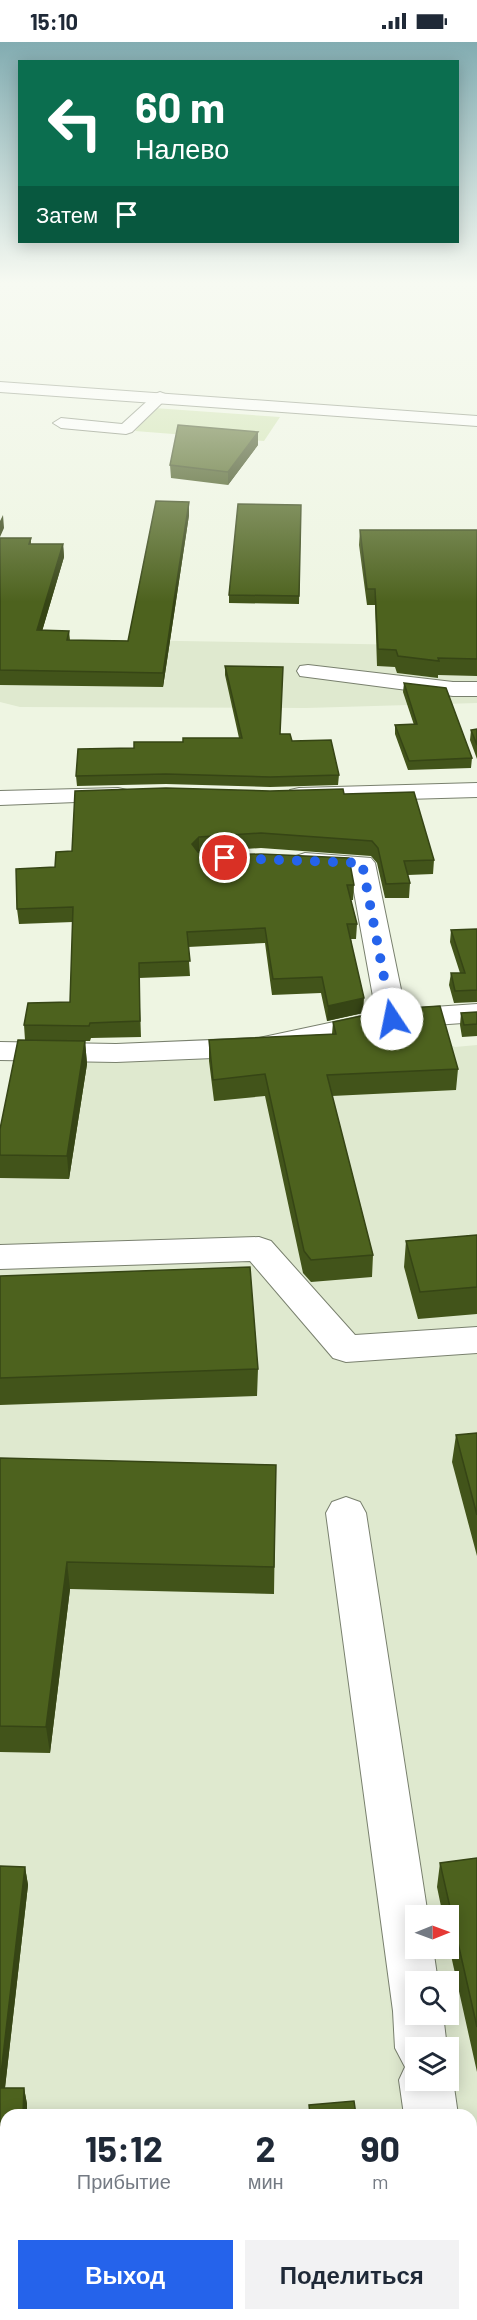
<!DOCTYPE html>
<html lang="ru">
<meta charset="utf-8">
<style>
body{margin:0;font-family:Barlow,sans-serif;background:#f2f2f3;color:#1f2937;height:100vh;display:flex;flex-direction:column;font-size:22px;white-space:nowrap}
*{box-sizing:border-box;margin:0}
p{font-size:20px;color:#747a83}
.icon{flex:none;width:33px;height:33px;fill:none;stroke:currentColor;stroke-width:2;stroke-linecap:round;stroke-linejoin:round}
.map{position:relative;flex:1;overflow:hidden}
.sheet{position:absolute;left:0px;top:2067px;width:477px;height:212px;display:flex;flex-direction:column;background:#fff;border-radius:18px 18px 0 0;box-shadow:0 3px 15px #0003}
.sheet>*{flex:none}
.hud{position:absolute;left:18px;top:18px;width:441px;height:183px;border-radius:0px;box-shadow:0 3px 15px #0003;background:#0b6e4f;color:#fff;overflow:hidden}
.needle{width:39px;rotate:89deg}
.fabs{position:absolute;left:405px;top:1863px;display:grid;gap:12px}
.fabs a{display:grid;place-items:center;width:54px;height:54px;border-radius:0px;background:#fff;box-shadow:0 3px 15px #0003;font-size:30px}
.pin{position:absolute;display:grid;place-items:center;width:51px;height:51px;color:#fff;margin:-26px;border:3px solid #fff;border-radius:50%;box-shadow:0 2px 6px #0007}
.me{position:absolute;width:66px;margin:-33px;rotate:349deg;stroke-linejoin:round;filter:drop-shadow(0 0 4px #0008)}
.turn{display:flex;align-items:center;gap:21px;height:126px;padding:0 18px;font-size:27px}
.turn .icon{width:78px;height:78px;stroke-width:2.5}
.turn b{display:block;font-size:42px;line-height:51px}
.then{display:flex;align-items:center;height:57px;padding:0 18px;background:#0003;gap:12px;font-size:22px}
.eta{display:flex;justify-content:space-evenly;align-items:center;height:102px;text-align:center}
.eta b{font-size:36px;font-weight:700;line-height:42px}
.cta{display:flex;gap:12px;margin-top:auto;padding:12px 18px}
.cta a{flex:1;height:69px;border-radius:0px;background:#2563eb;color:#fff;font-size:24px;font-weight:700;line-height:69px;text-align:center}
.cta a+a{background:#f2f2f3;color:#1f2937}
.status{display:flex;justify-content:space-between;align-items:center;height:42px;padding:0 30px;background:#fff;direction:ltr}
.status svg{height:16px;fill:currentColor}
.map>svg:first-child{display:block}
</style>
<div class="status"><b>15:10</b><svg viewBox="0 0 49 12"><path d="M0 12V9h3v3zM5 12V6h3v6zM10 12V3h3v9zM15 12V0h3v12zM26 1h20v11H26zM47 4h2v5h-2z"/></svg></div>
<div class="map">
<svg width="477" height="2278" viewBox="0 0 477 2278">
<rect width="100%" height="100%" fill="#eef5e2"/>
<path fill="#dfe9cf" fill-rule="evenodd" d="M0,596l477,8v57l-171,5 -286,-1 -20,-5z
M449,1002l6,3 22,-2v1242l-6,1v-173h-465v75l-6,-4v-1020l21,-105 66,1zM416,1874h32v32h-32zM416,1940h32v32h-32zM416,2006h32v32h-32z"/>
<path fill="#cee2ad" d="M154,366l126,9 -16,24 -129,-10z"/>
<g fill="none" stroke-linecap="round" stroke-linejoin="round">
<g stroke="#79806e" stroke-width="2">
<path id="minor" d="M160,350l5,2 3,3 -3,3 -33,32 -6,2 -65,-6 -8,-5 8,-5 61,6 33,-30z
M308,623l145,17h24v14h-24l-153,-20 -3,-5 3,-5z
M477,741v14l-178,5 -9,-2 -3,-5 3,-5 9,-2z
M118,746l9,2 3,5 -3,5 -127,5v-14z
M305,811l66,5 4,5 30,146 72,-5v18l-85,6 -133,28 -143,6 -116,-2v-18l116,2 143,-6 117,-25 -26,-143 -54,-4 -4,-5 4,-5z
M259,1195l12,4 84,94 122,-8v26l-131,9 -13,-4 -83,-97 -250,8v-24z
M346,1455l14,5 6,11 62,403h-12v32h17l5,34h-22v32h27l4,34h-31v32h32v-10l5,10 5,35h-54l-5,-35 6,-13 -10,-19 -2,-37 -67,-498 6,-11z
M471,2248l6,2v28h-46l-1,-6h41z"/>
</g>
<g stroke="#79806e" stroke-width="2">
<path id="highway" d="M0,340l477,34v10l-477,-34z"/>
</g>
<use href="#minor" fill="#fff" fill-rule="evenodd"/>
<use href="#highway" fill="#fff" fill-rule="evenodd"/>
</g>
<path fill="#42541a" d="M258,403l-30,40 -57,-7 -1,-13z
M189,460v13l-26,172 -163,-2v-147h31v6h32l1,13 -22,74h27l1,9 58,1z
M301,463l-2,99 -70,-1v-8z
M360,488h117v146l-39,-1v3l-41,-5 -2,-6 -18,-1 -2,-61h-8l-8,-60z
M225,624l56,68 58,41 -1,10 -68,2 -104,-3 -89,2 -1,-10 58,-28 49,-6 56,-4 -14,-63z
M404,641l68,75 -1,10 -63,2 -13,-36v-9h19l-11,-33z
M477,687v30l-7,-19 1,-10z
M344,752l90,66 -1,14 -25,1 2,8 -1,15h-24l-8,-35 -6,-7 -110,-8 -62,4 9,3 146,30 -1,15h-2l6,24 -1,15h-5l12,74 -36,8 -6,-28 -49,2 -7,-52 -77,4 2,29 -51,2 2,59 -50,1 -1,3h-5l2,23 -18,115 -69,-1v-49l25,-89 -1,-15 46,-23 3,-80 -54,2 -2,-15 38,-42 17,-16z
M477,887v73l-23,1 -5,-18 2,-12h9l-10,-31 1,-12z
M477,970v24l-15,1 -2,-12 1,-12z
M333,980l125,47 -2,21 -124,6 41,159 -1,22 -61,5 -8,-9 -38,-177 -51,5 -5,-40v-21l123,-6z
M477,1193v79l-59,5 -14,-52 2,-26z
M0,1234l258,93 -1,27 -257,9z
M477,1391v123l-25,-94 4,-27z
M0,1416l276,7 -2,129 -204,-5 -20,164 -50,-1z
M477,1816v214l-29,-130v-26h-5l-6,-29 3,-24z
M0,1824l25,1 3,18 -23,203h19l3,16v11h-21v28h-6z
M21,2272h284l1,6h-285z"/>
<path fill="#364515" d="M258,390v13l-30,40v-13z
M189,460v13l-26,172v-14z
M3,473l1,13 -4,9v-16z
M63,502l1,13 -26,88 -1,-15z
M199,795v15l-6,7 -1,-15z
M364,956l-1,15 -36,8 1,-15z
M85,999l2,23 -18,115 -2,-23z
M67,1520l3,27 -20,164 -4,-26z
M25,1825l3,18 -25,220 -3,-13v-10z
M24,2046l3,16v11h-4z"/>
<path fill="#4d621e" stroke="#364515" stroke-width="1.5" d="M178,383l80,7 -30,40 -58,-7z
M156,459l33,1 -26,171 -163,-3v-132h31l-2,6h34l-26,86 32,1 -2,9 61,1z
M238,462l63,1 -2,91 -70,-1z
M360,488h117v129l-39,-1 1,3 -41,-5 -2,-6 -18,-1 -3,-60h-8z
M225,624l58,1 -3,67h10l2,7 39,-1 8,35 -69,2 -104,-3 -90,2 2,-27 56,-1v-6h49v-4h59z
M404,641l42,5 26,70 -63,3 -14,-36 22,-1z
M477,687v16l-6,-15z
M166,746l104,3 73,-2 1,5 70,-2 20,68 -30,1 6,22 -24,1 -8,-36 -6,-7 -111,-8 -62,4 -7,7 6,8 10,3 53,-1 88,4 5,27h-7l10,39h-10l17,74 -36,8 -6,-29 -49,2 -8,-51 -78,4 3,29 -51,2 1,58 -50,2 -1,3 -65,-1 4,-22 42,-1 3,-95 -56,2 -1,-40 39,-2 1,-15 16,-1 3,-60z
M477,887v61l-22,1 -4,-18h14l-14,-43z
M440,964l18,63 -131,6 46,180 -62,5 -7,-9 -39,-177 -52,6 -4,-40 127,-6 -3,-12 61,-13z
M477,970v12l-13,1 -3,-12z
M18,998l67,1 -18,115 -67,-1v-26z
M477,1193v52l-57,5 -14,-51z
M250,1225l8,102 -258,9v-102z
M477,1391v82l-21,-80z
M0,1416l276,7 -2,102 -207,-5 -21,165 -46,-1z
M477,1816v169l-37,-164z
M0,1824l25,1 -25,215z
M0,2046h24l-1,27h-17v12h-6z
M354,2059l2,14h-46l-1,-10z
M21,2272h156l-17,2v4h-139z
M221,2272h84l1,6h-85z"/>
<linearGradient id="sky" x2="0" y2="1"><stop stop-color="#82acb1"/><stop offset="0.43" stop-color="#f7faf2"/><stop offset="1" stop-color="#f7faf2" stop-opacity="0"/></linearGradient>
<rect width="477" height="560" fill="url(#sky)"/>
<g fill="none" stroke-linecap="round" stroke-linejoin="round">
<path stroke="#2563eb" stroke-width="10" stroke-dasharray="0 18" d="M225,816l137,5 30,156"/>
</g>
</svg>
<div class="fabs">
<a><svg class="needle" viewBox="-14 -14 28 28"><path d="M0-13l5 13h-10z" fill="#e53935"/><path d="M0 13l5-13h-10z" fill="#747a83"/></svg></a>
<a><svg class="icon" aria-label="search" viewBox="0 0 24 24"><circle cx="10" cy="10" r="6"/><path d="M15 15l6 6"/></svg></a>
<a><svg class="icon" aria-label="layers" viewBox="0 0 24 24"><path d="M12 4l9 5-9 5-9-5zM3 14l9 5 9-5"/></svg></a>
</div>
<div class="pin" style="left:225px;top:816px;background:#d93025"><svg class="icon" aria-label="arrive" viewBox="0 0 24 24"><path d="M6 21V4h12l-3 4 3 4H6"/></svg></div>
<svg class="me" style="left:392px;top:977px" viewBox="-20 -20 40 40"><circle r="19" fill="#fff"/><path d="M0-13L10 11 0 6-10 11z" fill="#2563eb"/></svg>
<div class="hud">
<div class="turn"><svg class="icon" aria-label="left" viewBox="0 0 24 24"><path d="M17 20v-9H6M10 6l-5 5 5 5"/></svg><div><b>60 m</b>Налево</div></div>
<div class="then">Затем<svg class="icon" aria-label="arrive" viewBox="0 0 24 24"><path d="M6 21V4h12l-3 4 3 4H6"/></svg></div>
</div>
<section class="sheet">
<div class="eta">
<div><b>15:12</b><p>Прибытие</p></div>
<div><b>2</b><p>мин</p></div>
<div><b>90</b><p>m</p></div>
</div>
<div class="cta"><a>Выход</a><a>Поделиться</a></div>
</section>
</div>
